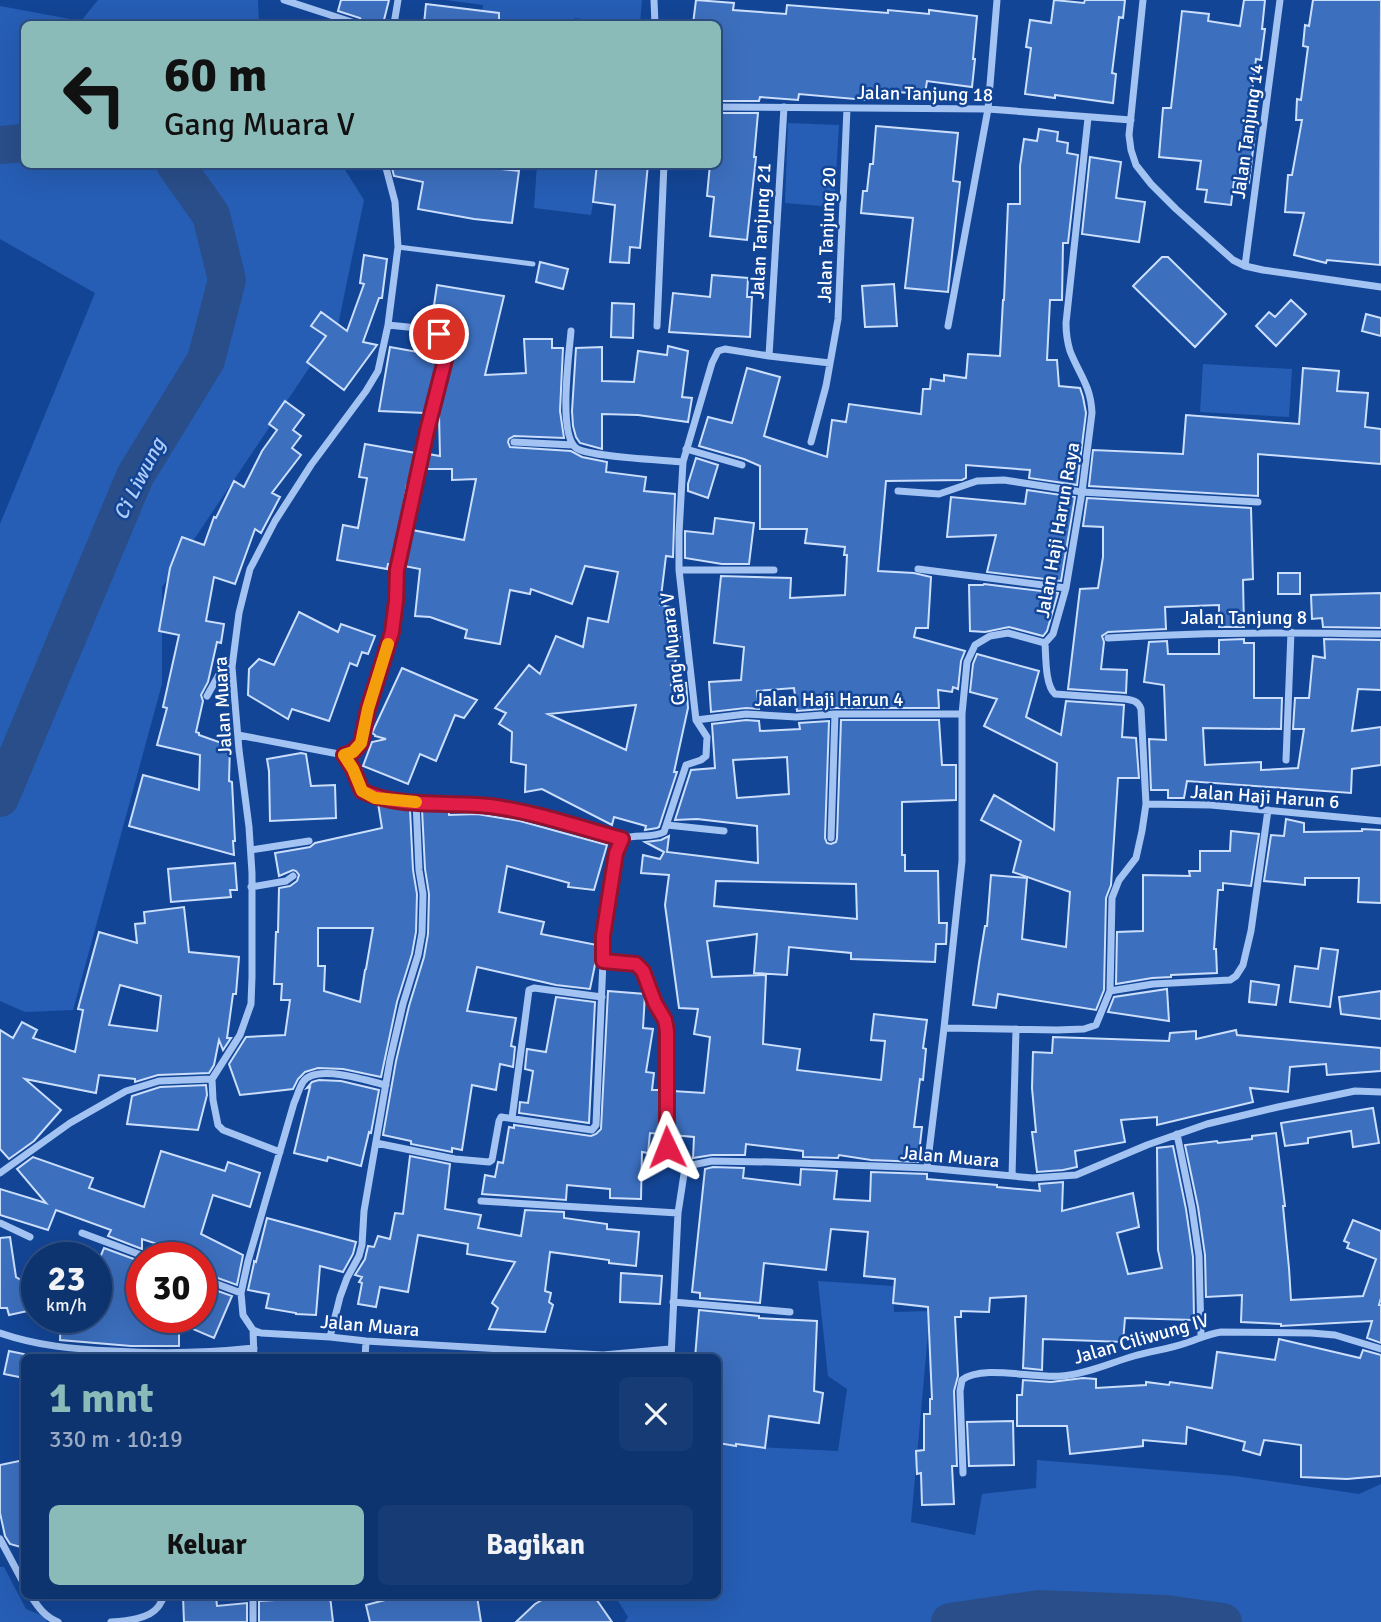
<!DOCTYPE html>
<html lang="id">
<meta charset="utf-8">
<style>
body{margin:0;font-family:Signika,sans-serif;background:#173c75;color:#f1f3f6;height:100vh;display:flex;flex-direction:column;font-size:26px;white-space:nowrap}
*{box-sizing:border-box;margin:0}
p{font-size:23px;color:#9baac3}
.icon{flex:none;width:38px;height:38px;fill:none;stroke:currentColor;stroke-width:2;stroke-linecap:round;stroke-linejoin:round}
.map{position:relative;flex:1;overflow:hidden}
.drawer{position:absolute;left:21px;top:1354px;width:700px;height:245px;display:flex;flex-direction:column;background:#0e3470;border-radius:10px;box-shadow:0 7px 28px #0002,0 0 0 2px #2e4f83}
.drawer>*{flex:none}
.top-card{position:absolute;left:21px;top:21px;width:700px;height:147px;border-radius:10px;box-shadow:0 7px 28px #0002,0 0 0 2px #2e4f83;background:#8bbbb9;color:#111;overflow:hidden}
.speed{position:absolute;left:21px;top:1242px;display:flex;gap:14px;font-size:35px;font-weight:700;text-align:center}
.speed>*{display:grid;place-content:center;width:91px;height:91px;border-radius:50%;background:#0e3470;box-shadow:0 7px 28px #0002,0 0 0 2px #2e4f83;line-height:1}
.speed small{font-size:18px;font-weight:400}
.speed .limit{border:10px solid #d22;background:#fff;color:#111}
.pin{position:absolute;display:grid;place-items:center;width:60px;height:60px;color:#fff;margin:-30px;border:4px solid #fff;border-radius:50%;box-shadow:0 2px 7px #0007}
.me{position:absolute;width:77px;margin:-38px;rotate:358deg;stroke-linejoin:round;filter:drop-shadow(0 0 5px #0008)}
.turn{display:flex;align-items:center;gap:24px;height:147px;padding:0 28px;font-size:32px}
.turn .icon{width:91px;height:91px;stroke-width:2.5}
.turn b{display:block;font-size:49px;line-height:60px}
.round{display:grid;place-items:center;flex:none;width:74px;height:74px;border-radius:10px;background:#173c75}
.overview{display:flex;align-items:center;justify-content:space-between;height:119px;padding:0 28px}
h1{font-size:42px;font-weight:700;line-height:52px;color:#8bbbb9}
.action{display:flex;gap:14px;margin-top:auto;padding:14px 28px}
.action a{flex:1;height:80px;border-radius:10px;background:#8bbbb9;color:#111;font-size:28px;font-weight:700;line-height:80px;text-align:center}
.action a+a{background:#173c75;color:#f1f3f6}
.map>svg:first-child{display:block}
</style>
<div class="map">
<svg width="1381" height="1622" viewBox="0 0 1381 1622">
<rect width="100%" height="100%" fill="#134596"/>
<path fill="#265eb5" d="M98,0h160l1,24h-235v140l318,1 22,35 -26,125 -176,262v97l-89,326 -48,2 -25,-11v-477l95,-231 -95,-54v-233l81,15z
M446,0h196l-2,24h-26l-39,-6 -2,6h-92l2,-19z
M788,123l51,2 -5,82 -49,-4z
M537,165h62l-8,50 -57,-7z
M1203,364l89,5 -3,48 -89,-5z
M818,1281l75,5 1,26 36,-1 -19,211 64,13 7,-41 54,-6 1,-28 198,16 124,18 22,-10v138h-756l3,-5 -13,-21h103v-151l120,6 9,-62 -19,-13z
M0,1567h4l22,42 20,8 1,5h-47z"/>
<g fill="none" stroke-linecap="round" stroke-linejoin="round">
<path stroke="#2a4e8a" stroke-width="38" d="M0,145l24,-2
M0,798l135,-322 71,-116 21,-80 -16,-65 -36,-51
M950,1622l89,-13 127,5 57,8"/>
</g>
<path fill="#3c6fbe" stroke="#cbdffd" stroke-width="2" fill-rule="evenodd" d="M341,0h48l-6,24h-19l-4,-6 -22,-7z
M696,0l38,3 -1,7 53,4 1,-9 101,8v-3l41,4v-4l48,6 -4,43h2l-3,28 -45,-6 -2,13 -58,-4 -1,10 -67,-6 -1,6 -38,-3 -1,4h-41v-77h-25z
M1054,0l30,3 1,-3h40l-2,18 -4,-1 -7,56 4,1 -3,29 -58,-8v3l-30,-4 6,-46 -5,-1 4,-27 21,3z
M1244,0h21l-3,29h3l-4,31 -5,-1 -5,40 8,1 -10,83 -15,-2 -3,24 -26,-3 2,-12 -10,-1 4,-28 -42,-4 4,-49h8l11,-97 27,3 -1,7 32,5z
M1313,0h68l-1,265 -53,-5 -1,3 -32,-8 10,-42 -19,-1 3,-37h4l10,-55h-6l1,-21 4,1 7,-53 -5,-1 2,-21 4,1z
M426,4l73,9v11h-75z
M718,113h40l-4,44h2l-9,83 -37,-4 4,-39 -7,-1 3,-32h8z
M876,126l82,7 -5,48 7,1 -12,110 -43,-4 8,-70 -52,-5 2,-22h4l3,-27h3z
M1039,129l19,3 -1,9 11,2 -1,10 11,2 -10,88h-5l-1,57h-12l-3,60h10l2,26 21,2 3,9 3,16 -9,72 -48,-7 1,-8 -64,-5v13l-4,2 -76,1 -8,90 36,2 17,4 -3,51h-12l-2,9 51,14 -4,10 -3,28 -5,-2 -1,5 -14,-2 1,18h-104l-38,3 -3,-23 -37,3 2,18 -13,-1 -35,4 -2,-30 32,-2 3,-33 -30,-4 7,-67 70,2 -1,20 55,-3 2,-40h-3l1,-8 -40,-4 2,-14h-47v-63l-16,-7 -45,-13 9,-29 24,6 15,-55 33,9 -16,59 63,21 5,-37 14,2 3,-18 72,10 2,-25h7l1,-10 13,2v-6l22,3 2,-24 32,2 3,-56h1l4,-96h12v-38l4,-27 13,2z
M1090,157l31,5 -5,36 29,4 -6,40 -57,-8z
M391,164h93l-1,3 36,4 -7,52 -38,-4 -56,-10 5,-27 -29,-6z
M597,164h51l-8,84 -10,-1 -1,16 -19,-1 5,-57 -22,-3z
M364,255l23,4 -5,39h-3l-16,44 14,3 -33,45 -37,-28 19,-26 -15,-10 10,-14 26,19 17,-47 -4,-1z
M1162,257h6l58,57 -31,33 -62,-61z
M540,262l28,7 -5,20 -27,-7z
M712,275l36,3 -1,19h5l-2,40 -81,-5 4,-39 37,4z
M894,284l3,42 -32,1 -3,-41z
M437,285l67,11 -19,79 41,-2 -2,-34h28v9h11l-3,63 4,27 -50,-2 -5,3 -1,3 2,5 61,4 11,6 25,5 -1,10 40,5 -2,14 31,3 -2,63 -7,-1 -6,49 16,3 -5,26 9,3 -9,48 15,-2 2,25 -14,64h3l-18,55 -2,1 -12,2 1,-4 -32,-9 -2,8 -70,-36 -17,3 1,-27 -15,-3 1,-30 -13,-8 7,-11 -11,-5 34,-43 11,9 16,-38 27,11 5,-29 20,4 10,-50 -33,-6 -13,38 -41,-15 -1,5 -20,-4 -10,54 -35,-6 2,-8 -37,-13 -15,-1 5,-47 -16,-3 8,-36 52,10 12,-61 -24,1v-11h-27l3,-15 12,2 -1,-42h-1l24,-96 -29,-6zM636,705l-10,45 -78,-36z
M1291,300l15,14 -30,32 -20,-20 13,-14 6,5z
M612,303l22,1 -1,34 -22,-1z
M1366,314l15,4v18l-19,-5z
M668,346l20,5 -6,46 10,1 -4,24 -50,-7 -36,-1v35l-22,-6 -4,-6 -3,-11 -1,-15 4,-63 26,-1v34l32,1 4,-31 29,4z
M390,347l50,9 -15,57 -46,-2z
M1303,368l36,3 -2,20 31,2 -3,34 16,2v35l-123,-10v42l-169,-10 4,-36 90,4 3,-39 113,9z
M285,401l19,14 -11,15 8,6 -9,12 9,7 -29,38 8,4 -19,36 -6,-4 -20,55 -21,-7 -8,44 18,3 -3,19 -4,-1 -9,40 -7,13 2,6 -7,31 3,1v2l31,11 -1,35 3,1 3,59h-2l1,14 -105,-29 14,-51 56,15 1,-35 -43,-10 10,-37 -4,-1 16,-72 -20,-4 11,-63 12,-31 22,8 10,-28 2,1 18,-37 10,6 18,-36 15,-21 -8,-6z
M365,444l51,9 -7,32h-2l-15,80 -4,-1 -1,5 -50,-9 6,-35 15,3 9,-50 -8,-1z
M696,458l22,7 -10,33 -20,-7v-7z
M1027,490l48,7 -14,84 -74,-9 9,-37 -49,2 4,-40 74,7z
M1087,498l164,10 2,71 -10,1 1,47h-25v-22l-54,2 1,22 -58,3 -6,4 2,6 -3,27 26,1 -1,23 -58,-4 12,-100 18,-1 5,-31v-30l-20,-1z
M715,518l39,5 -5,41h-27l-37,-6v-27l28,3z
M1278,573h22v21h-22z
M984,584l74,9 -11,38 -4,5 -34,-9 -24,5 -15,-1 -1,-46h14z
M1381,593v35l-58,-1 -1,-9 -10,1 -1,-24z
M299,612l39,20 3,-8 34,12 -7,18 -6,-2 -5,14 -7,-3 -21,58 -37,-12 -4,10 -40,-24 1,-26 10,-10 15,6z
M1244,639v4h10v55h28l-1,31 -78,-1 2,37 56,-3v8l37,-2 6,-39h-11l2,-31h14l4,-42 12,2 -1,-19 57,1v50l-23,-1 -6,42 29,-4v38l-29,4 -1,24 -164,-12 -3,17h-16v-8h-17l-2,-51 17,1 -2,-55 -20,-3 5,-40 18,-1 1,13h51v-14z
M977,654l62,17 -13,46 35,18 5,-34 58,4 -2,32 14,1 3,40h-21l-7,107 -5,13 -2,92 -8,20 -98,-16 -2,14 -23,-3 6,-42 6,-37h2l4,-51 36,3 -5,61 44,8 4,-55 -57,-20 8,-31 -40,-21 13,-25 60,35 3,-67 -73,-37 13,-27 -27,-7 3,-28z
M402,668l75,32 -13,18 -9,-3 -19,46 -16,-7 -12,30 -45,-18 9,-24 14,-3 -11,-3v-1l-3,-2z
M746,720l13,1 1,10 40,-2 -1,-6 30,-2 -4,117 2,5 4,1 5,-2 1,-4 4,-118h98l3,45h14v35l-54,2v53h3v16h33l1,52h8l-1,21h-10l-1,18 -84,-3v-6l-62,-6 -2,28 -33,-2 3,-39 -50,7 5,36 54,-2 -3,69 37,5 -3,21 84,10 4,-39 -14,-1 3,-26 53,6 -4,28 3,1 -3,31 -3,-1 -6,48h8l-4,35 -47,-2 -32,-5 -1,3 -35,-1v-6l-57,-7 -1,11h-33l-19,3 1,-21 -22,-2 1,-44 31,2 6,-56 -16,-3 4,-25 -19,-1 -14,-103 4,-30 -28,-2 2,-18 17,4 4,-7 -19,-10 16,-2 8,-4 -2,16 91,11 -1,-37 -60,-7 -22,1 16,-50 24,-2 -3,-44zM787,757l2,37 -52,4 -4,-38zM716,881l140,3 1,35 -143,-13z
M301,753l5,1 5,32 24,-1 1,33 -66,3 -1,-50 -2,-12z
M378,803l32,6 3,61 4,24 -1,38 -4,22 -15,48 -16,75 -38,-8 -25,-1 -13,4 -7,7 -5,10 -53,6 -11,-31 17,-27 39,-2 5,-35h-9l1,-16h-8l2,-52h2l1,-44 11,-2 7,-5 2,-6 -3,-4 -3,-1 -14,6 -4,-23 35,-6 5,-4 67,-15zM318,928h55l-7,41 -1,1 -5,32 -36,-11 1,-25h-7z
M422,809l27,1v5l28,-1 43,7 87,24 -13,45 -26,-3 1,-4 -62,-17 -8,46 45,10 -3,12 56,11v10l-7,34 -34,-4 -79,-18 -10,44 49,7 -5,28 4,1 -2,20 -13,-3 -4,26 -24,-5 -10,65 -10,-2v4l-41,-8v-3l-28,-6 13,-74 13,-55 15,-49 4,-23 1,-40 -4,-25z
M1286,819l18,4v9l58,-1v-2l19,1v73l-23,-1 1,-24h-54v7l-41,-4 7,-46 13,1z
M1231,831l28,3 -8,52 -28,-3v7h-5l-4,59h2l1,24 -46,2v2l-19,1 -36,6 1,-52 26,-1v-56l47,1 -1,-5h11v-20h30z
M235,863l2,27h-7l1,7 -60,5 -3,-33z
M184,907l5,45 50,5 -3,37h-3l-6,44h4l-8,12 -4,-10 -5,25 -5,8 -51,2 -23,7v-3l-36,-4 -3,18 -71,-14 36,31 -27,31 -25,18 -9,-10v-119l13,8 9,-16 15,8 -4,8 42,14 8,-42 -5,-1 21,-77 38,11 -2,-19 10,-1 -1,-11zM120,985l41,11 -4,35 -48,-6z
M1321,948l17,2 -8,57 -40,-5 5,-36 23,3z
M1251,981l28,4 -3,20 -27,-3z
M1167,989l2,32 -61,-9 6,-15z
M608,991l37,3 -2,34 10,1 -7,43 8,1 -2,17h8v44l-10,-1 -2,20 -6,-1 -1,47 -31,-1v-9l-43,-4 -1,15 -84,-6 3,-19 10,2 3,-15 5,1 6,-36 5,1v-3l77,11 5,-2 5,-5z
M1381,991v28l-40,-5 -2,-17z
M556,997l39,5 -6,121 -70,-10 1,-11 8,1 5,-32 -8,-2 2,-20 19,3z
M1236,1030l1,5 144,13v23l-54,4 -1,-11 -36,3 -2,25 -38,-4 3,14 -96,23v-8l-36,3 4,22 -50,9 2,16 -14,3 -26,2 -5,-40h4l-4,-44 1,-36 19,1 1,-16 116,4 1,-8 26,-2v8z
M319,1080l22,1 38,9 -8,43 -2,-1 -8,34 -33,-9 -1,4 -33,-8 16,-66 -3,1 5,-6z
M206,1085l1,10 -9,35 -71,-6 5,-28 28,-9z
M1373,1108l6,35 -26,4 -2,-16 -43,7v5l-23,3 -4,-23z
M1276,1133l9,73h-2l6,62 2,32 72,-4 13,-37 -29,-11 2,-5 -5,-2 9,-21 28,11v67l-2,7h2v38l-14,-5 5,-17 -91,5v-2l-40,-2 1,-27 -36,2 -1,-42 -7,-48 -13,-62 32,-4 1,2 34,-4v-3z
M1173,1146l13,63 7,48 1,63 -69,-2 -2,24 -80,-3 -1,31 -19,-2 3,-72 -36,2 -1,14 -28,-1v6h-6l3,59 -4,15 3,75h-5l2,38 -32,1 -1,-32 -4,1 -1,-23 8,-1v-36h6v-15h2l-4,-92 -35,-4 2,-24 -31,-3 4,-44 -37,-3 -5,41 -62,-7 -4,40 -60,-5v-5l-8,-1 13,-123 8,-2 31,1 -1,10 57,7 1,-16 36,2 -3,28 36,2 1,-29 56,2v5l70,6v2l43,4 -1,-7 24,-2 -1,29 71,-18 6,34 -22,6 11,41 34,-6 -4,-18 -1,-102z
M161,1151l64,20 3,-9 32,11 -10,34 -37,-12 -12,39 42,21 -6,30 -36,-13v-14l-59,-19v10l-34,-13 3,-6 -55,-20 -8,20 -48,-15v-26l46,14 -29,-34 16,-12 60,21 -4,10 55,19z
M410,1156l40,8 -5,45 36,6 -3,13 43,8 4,-26 39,2v6l43,6v5l32,3 -3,34 -27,-3v-3l-59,-8 -5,39 6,2 -2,9 4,3 -8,27 -56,-3 9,-21 -6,-5 23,-41 -48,-8 1,-10 -50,-9 -10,57 -28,-5 -4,20 -18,-3 4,-21 -3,-1 3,-5 -7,-2 10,-16 3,-13 6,1 4,-11 12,3 5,-26 8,1z
M267,1218l89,24 -3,12 -10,18 -23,-6 -4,49 -20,-1v-1l-30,-5 3,-14 -21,-4 6,-27v-2l2,1z
M10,1237l6,40 21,12v20l-28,6 -2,-7h-7v-70z
M104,1248l38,14v56h59v-33l31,11 -18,42 -35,-15v23h-48l-71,-6 1,-22h36l4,-32 -5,-2v-17z
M621,1273l41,3 -2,28 -40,-2z
M699,1310l60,6v2l58,3 -3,70 9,2 -4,30 -50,-7 -4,32 -29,-4v2l-18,-3v-85h-23z
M1279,1339l81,19 3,-8 18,5v121l-34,3 -46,-2v-32l-37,-5 -4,15 -17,-5 2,-8 -58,-15 -1,17 -43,-4v6l-73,8 -3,-28h-50v-31h5l1,-15 28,2 32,-4 13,1v9l50,-3v-3l23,3 1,-3 42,6 5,-36 58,8z
M9,1351l15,3v24l-20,-4z
M60,1353l23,2 46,3h-69z
M1013,1421l1,44 -45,1 -2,-44z
M24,1460v88l-14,-4 -5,-8 -5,-23v-48z
M183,1596h33l1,10 30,-3v19h-63z
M273,1596h57l3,26h-74v-21l15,-1z
M388,1596h89l4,26h-111l-4,-17 23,-6z
M549,1596h45l18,26h-96l19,-18z"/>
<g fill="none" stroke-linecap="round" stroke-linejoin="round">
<path stroke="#a3c3f3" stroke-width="5" d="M398,247l135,17"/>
<path stroke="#a3c3f3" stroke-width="7" d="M284,0l74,24
M654,0l1,24
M1143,0l-14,135 2,15 5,15 15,19 25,25 57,51 12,6 18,4 118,17
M394,24l4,-24
M718,107l270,2 143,11
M1245,266l35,-266
M657,326l7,-162
M948,326l40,-217 9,-109
M571,331c-2,24 -13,103 5,117 12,9 88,12 107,14
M769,356l15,-249
M514,442l59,3
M811,442l15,-56 12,-67 9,-211
M686,449l56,16
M898,491l41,3 38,-13 27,-1 78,12 176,10
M918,569l148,19
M679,570h95
M1108,638c91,-6 182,-6 273,-4
M207,696l14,-25 11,-4
M696,720l50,-6 50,3 39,-3h127
M238,735l106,20 9,-3 8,-9 7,-35 24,-76 4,-31 1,-31 30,-139 19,-75v-14l-7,-8 -12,-5 -39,-4
M344,755l9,14 9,22c37,18 87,10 128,15 45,6 88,22 132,33
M1286,760l5,-128
M1146,804l65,1 170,16
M667,825l57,6
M831,838l4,-124
M251,850l58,-9
M251,887l35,-6 7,-5
M1110,991l43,-7 77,-4 6,-4 7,-11 8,-34 17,-121
M944,1028l113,2 27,-1 12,-4 14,-34 2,-93 7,-18 17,-22 6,-27 4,-27 -5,-95c-3,-8 -8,-9 -16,-10l-70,-5c-10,-9 -9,-37 -10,-51
M386,1085c-19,-4 -71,-22 -83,-3 -4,6 -6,15 -9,21l-46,158 -7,32 2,22 10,15 8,3 69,4 36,4 237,14 67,-6
M512,1118l17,-128 5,-2 68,9
M1177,1134l15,74 7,48 2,80
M376,1143l79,16 34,3 3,-2 7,-39 2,-4 91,13 4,-5 7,-164
M280,1152l-57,-22 -5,-5 -5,-25 -1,-21 28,-44 11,-31 1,-27v-104l-3,-46 -10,-77 -7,-83 7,-54 11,-44 25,-48 36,-56 55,-74 12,-20 10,-46 10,-78 -3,-45 -10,-38
M687,1168l-17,-16 -4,-9 1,-112 -2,-11 -10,-17 -11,-32 -8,-7 -33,-3v-25l13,-83 6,-14c14,-6 29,0 42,-7l22,-67 15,-5 5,-4 1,-19 -11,-17 -17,-150v-37l4,-71 29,-99 6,-12 7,-2 44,7 61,7
M927,1168l17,-140 18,-167v-147l5,-52 8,-17 15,-9 18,-3 37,10 8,-9 13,-46 16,-96 10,-79c-1,-27 -13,-39 -22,-62 -3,-10 -4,-18 -4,-28l22,-205
M0,1173l70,-50 56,-32 33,-10 53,-2
M1012,1176l4,-147
M481,1201l197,12
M0,1223l30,14
M82,1233l67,25
M201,1278l40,15
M673,1302l117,10
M253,1330l1,28
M0,1333c38,13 73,16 113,18 47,3 94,2 141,-3
M330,1337l10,-40 7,-19 12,-22 3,-11 2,-34 26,-151 13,-56 15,-49 4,-22 1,-39 -4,-24 -3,-68
M365,1358l1,-17
M671,1358l7,-145 6,-39 3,-6 5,-3 20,-4 59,1 156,6 106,10 43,-3 71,-30 60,-21 71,-17 77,-16 26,1
M963,1473l-3,-82 2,-11c20,-16 73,-1 100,-4 24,-2 48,-13 72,-20 17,-5 35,-7 52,-13 12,-4 22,-9 35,-11l90,1 24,2 46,14
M0,1539l24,45
M31,1596c7,11 14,21 27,26
M111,1622c15,-1 38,-3 47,-15 3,-4 4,-8 7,-11
M253,1622v-26"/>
</g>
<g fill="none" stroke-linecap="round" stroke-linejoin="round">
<g stroke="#92132f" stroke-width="18">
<path id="route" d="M439,334l7,8v14l-19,75 -30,139 -1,31 -4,31 -24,77 -7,34 -8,9 -9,3 9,14 9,22c37,18 87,10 128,15 45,6 88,21 132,33l-6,14 -13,83v25l33,3 7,7 12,32 10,17 2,11v116"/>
</g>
<use href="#route" stroke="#e11d48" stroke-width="12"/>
<path stroke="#f59e0b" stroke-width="12" d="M388,644l-20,65 -7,34 -8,9 -9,3 9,14 9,22 13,7 41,4"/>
</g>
<g text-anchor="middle" stroke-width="5" stroke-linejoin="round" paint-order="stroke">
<g font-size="19" fill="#fff" stroke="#134596">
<text transform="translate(925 93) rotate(1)" y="7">Jalan Tanjung 18</text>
<text transform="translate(1247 131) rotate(-82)" y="7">Jalan Tanjung 14</text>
<text transform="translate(760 231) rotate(-87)" y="7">Jalan Tanjung 21</text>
<text transform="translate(826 235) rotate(-88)" y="7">Jalan Tanjung 20</text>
<text transform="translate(1057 530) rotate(-80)" y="7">Jalan Haji Harun Raya</text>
<text x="1244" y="624">Jalan Tanjung 8</text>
<text transform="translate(672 649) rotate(-96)" y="7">Gang Muara V</text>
<text x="829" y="706">Jalan Haji Harun 4</text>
<text transform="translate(222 706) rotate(-93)" y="7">Jalan Muara</text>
<text transform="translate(1265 796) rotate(4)" y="7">Jalan Haji Harun 6</text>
<text transform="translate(950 1156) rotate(5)" y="7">Jalan Muara</text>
<text transform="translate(370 1325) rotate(5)" y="7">Jalan Muara</text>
<text transform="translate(1141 1338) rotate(-16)" y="7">Jalan Ciliwung IV</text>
</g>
<g font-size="21" font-style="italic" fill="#b0cdf9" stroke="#134596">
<text transform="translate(139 479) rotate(-63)" y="7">Ci Liwung</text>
</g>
</g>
</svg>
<div class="speed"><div>23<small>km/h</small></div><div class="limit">30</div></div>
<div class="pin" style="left:439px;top:334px;background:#d93025"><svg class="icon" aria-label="arrive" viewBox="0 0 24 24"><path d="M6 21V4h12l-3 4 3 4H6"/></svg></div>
<svg class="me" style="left:667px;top:1147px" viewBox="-20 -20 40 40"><path d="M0-17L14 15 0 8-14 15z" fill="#e11d48" stroke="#fff" stroke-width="4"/></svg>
<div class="top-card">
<div class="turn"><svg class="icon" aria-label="left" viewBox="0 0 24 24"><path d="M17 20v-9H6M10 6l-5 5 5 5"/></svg><div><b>60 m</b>Gang Muara V</div></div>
</div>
<section class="drawer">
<div class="overview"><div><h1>1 mnt</h1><p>330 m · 10:19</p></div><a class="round"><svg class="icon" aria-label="close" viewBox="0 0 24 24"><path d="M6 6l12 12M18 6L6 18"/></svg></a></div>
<div class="action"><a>Keluar</a><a>Bagikan</a></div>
</section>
</div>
